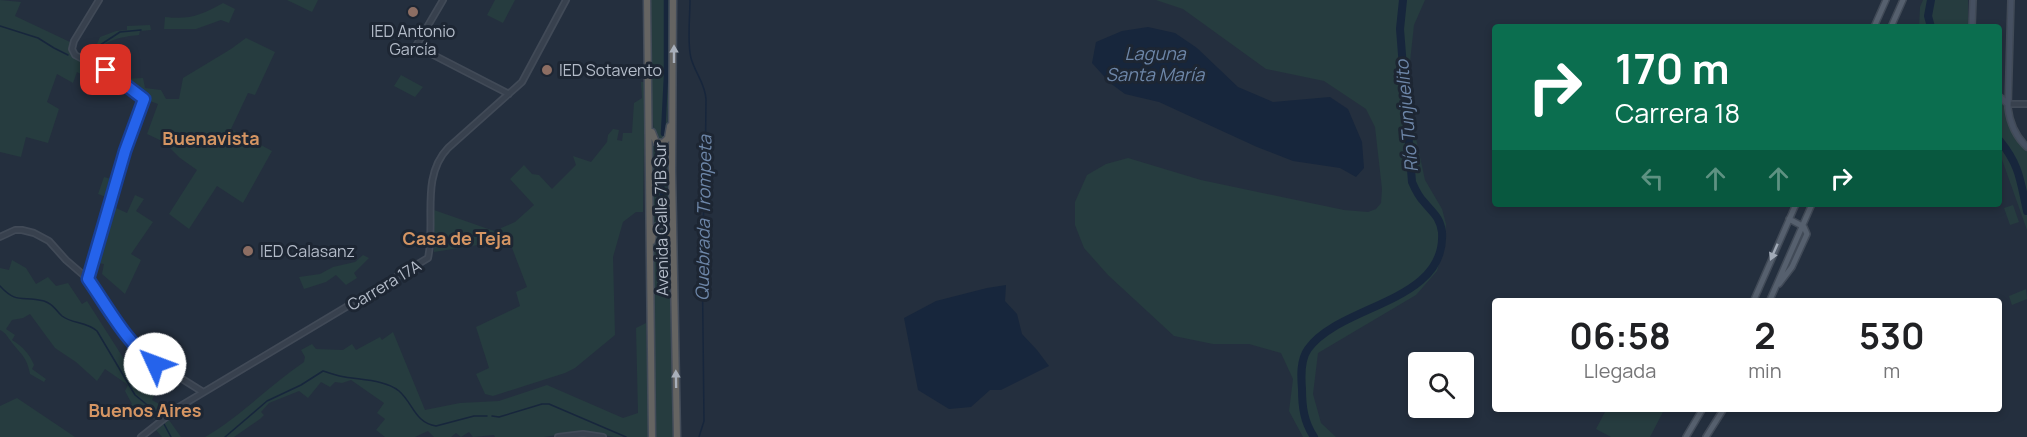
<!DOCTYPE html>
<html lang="es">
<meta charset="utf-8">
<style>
body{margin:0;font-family:Manrope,sans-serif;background:#f2f2f2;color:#202124;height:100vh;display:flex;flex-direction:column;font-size:22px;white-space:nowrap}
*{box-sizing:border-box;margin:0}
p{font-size:20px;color:#757577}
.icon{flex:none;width:33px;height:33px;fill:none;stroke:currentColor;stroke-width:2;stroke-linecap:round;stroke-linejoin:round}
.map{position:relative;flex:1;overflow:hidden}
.panel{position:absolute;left:1492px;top:298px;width:510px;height:114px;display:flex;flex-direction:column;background:#fff;border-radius:6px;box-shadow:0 3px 9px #0003}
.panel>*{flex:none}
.banner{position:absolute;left:1492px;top:24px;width:510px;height:183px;border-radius:6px;box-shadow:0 3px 9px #0003;background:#0b6e4f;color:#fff;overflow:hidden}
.controls{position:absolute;left:1408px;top:352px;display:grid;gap:12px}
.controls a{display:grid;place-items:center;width:66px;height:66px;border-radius:6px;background:#fff;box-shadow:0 3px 9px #0003;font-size:30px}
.pin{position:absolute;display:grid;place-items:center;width:51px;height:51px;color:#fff;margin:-26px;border-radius:12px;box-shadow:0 3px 9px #0006}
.me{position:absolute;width:66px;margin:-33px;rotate:313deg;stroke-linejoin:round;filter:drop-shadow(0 0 4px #0008)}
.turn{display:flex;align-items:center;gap:21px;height:126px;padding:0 24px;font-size:27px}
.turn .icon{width:78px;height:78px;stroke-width:2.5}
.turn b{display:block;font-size:42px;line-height:51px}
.lanes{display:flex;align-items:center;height:57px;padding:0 24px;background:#0003;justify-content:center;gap:30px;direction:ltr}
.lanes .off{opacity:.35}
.eta{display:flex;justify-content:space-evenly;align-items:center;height:102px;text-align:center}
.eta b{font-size:36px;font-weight:700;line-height:42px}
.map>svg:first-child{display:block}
</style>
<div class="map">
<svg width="2027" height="437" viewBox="0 0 2027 437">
<rect width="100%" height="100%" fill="#242f3e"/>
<path fill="#263c3f" d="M0,0l21,2 -6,14 55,26c0,19 19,22 34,30l-5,12 -22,-12 -4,11 -16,-9 -10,28 12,7 -11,34 -22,-6 -5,20 -21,-5z
M287,0h31l-6,12z
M495,0h20l-12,23 -16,-8z
M651,0h19l1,91 -3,17 -1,26 -4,7h-5l-4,-5 -2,-32z
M1156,0h269l-11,25 -4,37 1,34 3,33 11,51 17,29 4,15 -2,21 -7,26 -21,24 -98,58 -5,41 8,29 15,14h-33l-14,-26 4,-32 -12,-26 -32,-9h-36l-39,-8 -66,-61 -24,-27 -9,-23v-23l12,-27 19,-11 22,-6 73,22 143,30 24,2 8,-3 5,-6 1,-14 -7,-62 -9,-18 -42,-28 -58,-12 -83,-60z
M1923,0h45v27h-49l1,-20z
M223,3l12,6 -6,14 -8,-3 -25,9h-32l1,-12c25,3 36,-2 58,-14z
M150,25l1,5 -11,1 -1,4c-20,2 -34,5 -48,21h-7l6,-11 7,-1 3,-7 16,-6 11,-1v-4z
M246,38l29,14 -20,43 -7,-2 -17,36 41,22 -29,52 -26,-17 -28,43 -20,-15 28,-44 -17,-12 -16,-16 -17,-8 11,-30 -11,-4v-5l-20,-10 -6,-6 22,-1 2,10 16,2 5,9h13l4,-21 48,-29z
M401,75l22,12 -8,10 -21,-11z
M641,82h4l-2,130h-7l-13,10 -10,35 2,78 -40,33 -10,5 -72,23 -8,-2 -9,-20 13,-6 -13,-41 44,-21 -4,-14 11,-5 -18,-47 -12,2 4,-14 14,-6 19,-17 -24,-26 14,-14 8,9 7,1 13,14 24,-24 -3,-9 18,6 16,-20 1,-7 5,-6 6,1 -2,10 5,1 1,-8h9l2,-30 8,-5z
M2000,100c6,5 5,10 7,17 5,13 11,24 20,34v79l-27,-76z
M652,143l10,4 7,-4 -2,43 4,38 -12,-4 -8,6z
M104,177l11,3 -6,18 -11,-4z
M135,195l9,4 -8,12 17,11 -22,32 10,6 -16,34 -23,-20 2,-10 -6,-1 16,-56 13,6z
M2013,205l6,17 -9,3 -6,-17z
M434,210l60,21 -4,12 -56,9z
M661,226l5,3 3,6 6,202h-20l-2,-148 2,-55 3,-7z
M363,255l6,3 -15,15 3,5 -11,7 -10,-10 -10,7 -22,7 -5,-12 21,-3 13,-7 22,-5z
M12,260l14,8 10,16 12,-7 8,9 12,-3 14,21 5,-3 44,69 25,21 -4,9 16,9 -11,9 -9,2 -21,-13 5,-3 -7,-13 3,-6 -23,-16 -8,12 -21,-19 -21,-14 -25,-34 -7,4 -11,2 -6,9 9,6 -3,5c11,7 17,13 22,25l-2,4 14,10 -2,3 -14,-8c-3,-18 -10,-20 -20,-34 -4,-5 -4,-7 -10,-10v-62l9,2z
M2026,289l1,10 -15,6 -3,-9z
M646,323l3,114h-35l-31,-6 -39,6h-49l-1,-2 -21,2 -4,-5 -8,5 -5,-4 -5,4h-17l-6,-6 -13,6h-30l-9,-7 9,-11 -8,-6 7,-10 -33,-23 -9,3 -7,-1 -5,5 -9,-5 -13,16 -9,-7 -30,12 -8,9 3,3 -4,4 -26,18h-29c36,-21 65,-52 99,-75l1,-5 -4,-7 11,-6 4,5 27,1 9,-6 4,6 24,-13 2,3 11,-8 32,78 35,-7 39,-2 48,-16 76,33 15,-5 -2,-85z
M17,398l58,39h-75v-31z
M1606,410h58l-14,27h-39l-15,-8z
M169,420l12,17h-19l-6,-7z"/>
<path fill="#17263c" d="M1148,27l27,6 22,15 41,39 35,15 57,-5 18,12 14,33 2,26 -8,9 -16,-9 -47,-7 -36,-14 -98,-45 -34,-8 -15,-11 -18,-20 4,-21 26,-11z
M1006,285l-1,16 12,13 5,20 15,16 12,16 -48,24h-11l-19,17 -22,2 -31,-19 -14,-72 32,-17 51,-13z"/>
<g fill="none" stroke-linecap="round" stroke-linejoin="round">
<path stroke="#17263c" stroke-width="1.5" d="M690,0c0,16 -3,44 1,58 4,15 14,25 15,41l-1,92 -3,48 2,182 -5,16
M0,26l38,12 16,10 14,7
M85,55l35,-23 21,-2
M0,286c17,19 23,9 44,15 11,4 10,8 18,15 10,8 24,5 35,15l38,64 21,17 4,6
M492,416l7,1 43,-13h7l77,33
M163,422l8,15
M225,437l42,-36 34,-16 22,-14c7,2 15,5 22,6 17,3 41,3 54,14 14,12 16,32 37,35l38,-10h13"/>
<path stroke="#17263c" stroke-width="4.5" d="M663,134l3,-58v-76
M662,201l1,-52"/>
<path stroke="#17263c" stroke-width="8" d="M1931,27l-3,-11 3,-16
M2000,141c20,25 20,39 27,70
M1314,437c-10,-15 -12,-30 -12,-48 -1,-12 -2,-29 6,-40 32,-45 139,-46 134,-117 -2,-15 -9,-19 -18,-30 -6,-6 -9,-13 -12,-20l-12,-153 3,-29"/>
<g stroke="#414a57" stroke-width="8">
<path id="tertiary" d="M443,0l-27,46 93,48
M2008,104h19
M0,237l15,-7h7l12,3 15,8 17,19 22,19 40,57 16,19 59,37
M88,279l37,-128 19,-52 -20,-13 -14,-13 -35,-18 -3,-6 2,-8 25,-41
M141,437l38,-30 249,-149c8,-35 -8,-81 20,-110l74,-66 44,-82
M558,437l25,-3 20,3"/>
</g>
<g stroke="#414a57" stroke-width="8">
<path id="secondary" d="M2011,0l-3,108c2,16 7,28 19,39
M1972,27l1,-27
M2000,97l8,7"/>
</g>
<g stroke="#414a57" stroke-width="8">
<path id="primary" d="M1874,27l12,-27
M1891,27l12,-27
M1779,284l13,-17 15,-33 -3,-7 -15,-8
M1753,302l43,-98
M1769,302l43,-98
M1686,437l16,-27
M1706,437l17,-27"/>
</g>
<g stroke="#434c59" stroke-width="9">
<path id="trunk" d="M647,0l5,437
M673,0l-1,171 5,266
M652,132l4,10 7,1 5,-5 2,-12
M652,241l2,-13 7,-4 8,4 2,10"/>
</g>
<use href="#tertiary" stroke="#38414e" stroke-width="4.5"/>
<use href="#secondary" stroke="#465061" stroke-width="5"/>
<use href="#primary" stroke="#56606e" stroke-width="5"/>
<use href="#trunk" stroke="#656462" stroke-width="6"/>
</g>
<defs><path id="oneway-solid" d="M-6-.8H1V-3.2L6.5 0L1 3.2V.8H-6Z" transform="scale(1.5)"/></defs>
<g fill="#a8afba">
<use href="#oneway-solid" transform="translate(674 54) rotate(-90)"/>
<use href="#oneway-solid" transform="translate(676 379) rotate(-91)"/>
</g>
<use fill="#a1aab7" href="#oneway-solid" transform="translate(1774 252) rotate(114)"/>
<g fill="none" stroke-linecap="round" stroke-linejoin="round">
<g stroke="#184099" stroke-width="15">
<path id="route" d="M106,70l38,29 -19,52 -37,128c19,27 40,66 67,85"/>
</g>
<use href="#route" stroke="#2563eb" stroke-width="10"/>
</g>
<g fill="#8d6e63" stroke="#1d2633" stroke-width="2">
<circle cx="413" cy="12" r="6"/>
<circle cx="547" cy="70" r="6"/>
<circle cx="248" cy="251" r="6"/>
</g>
<g text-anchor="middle" stroke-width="6" stroke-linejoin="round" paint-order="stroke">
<g font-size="16" fill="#b4bcc9" stroke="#1d2633" text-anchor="start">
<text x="413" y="37" text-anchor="middle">IED Antonio<tspan x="413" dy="18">García</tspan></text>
<text x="559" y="76">IED Sotavento</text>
<text x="260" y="257">IED Calasanz</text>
</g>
<g font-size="16" fill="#b4bcc9" stroke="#1d2633">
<text transform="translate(661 219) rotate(-91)" y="6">Avenida Calle 71B Sur</text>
<text transform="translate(384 285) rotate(-31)" y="6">Carrera 17A</text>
</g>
<g font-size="18" font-style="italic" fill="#6d86a8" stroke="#1d2633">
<text x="1155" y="60">Laguna<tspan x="1155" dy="21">Santa María</tspan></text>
<text transform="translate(1407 116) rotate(-95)" y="6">Río Tunjuelito</text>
<text transform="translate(704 218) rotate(-89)" y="6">Quebrada Trompeta</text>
</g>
<g font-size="18" font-weight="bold" fill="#d59563" stroke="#1d2633">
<text x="211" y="145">Buenavista</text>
<text x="457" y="245">Casa de Teja</text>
<text x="145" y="417">Buenos Aires</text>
</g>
</g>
</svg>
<div class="controls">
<a><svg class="icon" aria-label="search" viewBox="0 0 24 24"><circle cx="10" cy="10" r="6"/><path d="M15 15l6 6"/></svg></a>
</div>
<div class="pin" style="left:106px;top:70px;background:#d93025"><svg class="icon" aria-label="arrive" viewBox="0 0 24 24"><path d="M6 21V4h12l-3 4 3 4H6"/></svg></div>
<svg class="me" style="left:155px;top:364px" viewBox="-20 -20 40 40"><circle r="19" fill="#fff"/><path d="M0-13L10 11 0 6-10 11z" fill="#2563eb"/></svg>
<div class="banner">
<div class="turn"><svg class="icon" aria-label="right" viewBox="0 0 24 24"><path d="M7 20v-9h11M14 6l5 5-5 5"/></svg><div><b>170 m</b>Carrera 18</div></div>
<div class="lanes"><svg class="icon off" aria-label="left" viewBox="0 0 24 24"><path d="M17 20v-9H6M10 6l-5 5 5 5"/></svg><svg class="icon off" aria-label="ahead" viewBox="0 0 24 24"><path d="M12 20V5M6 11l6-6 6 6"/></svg><svg class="icon off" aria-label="ahead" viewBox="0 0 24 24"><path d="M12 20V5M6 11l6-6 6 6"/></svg><svg class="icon" aria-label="right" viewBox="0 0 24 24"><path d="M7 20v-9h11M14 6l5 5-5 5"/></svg></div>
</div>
<section class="panel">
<div class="eta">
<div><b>06:58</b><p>Llegada</p></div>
<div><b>2</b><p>min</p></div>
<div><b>530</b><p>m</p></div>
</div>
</section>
</div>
